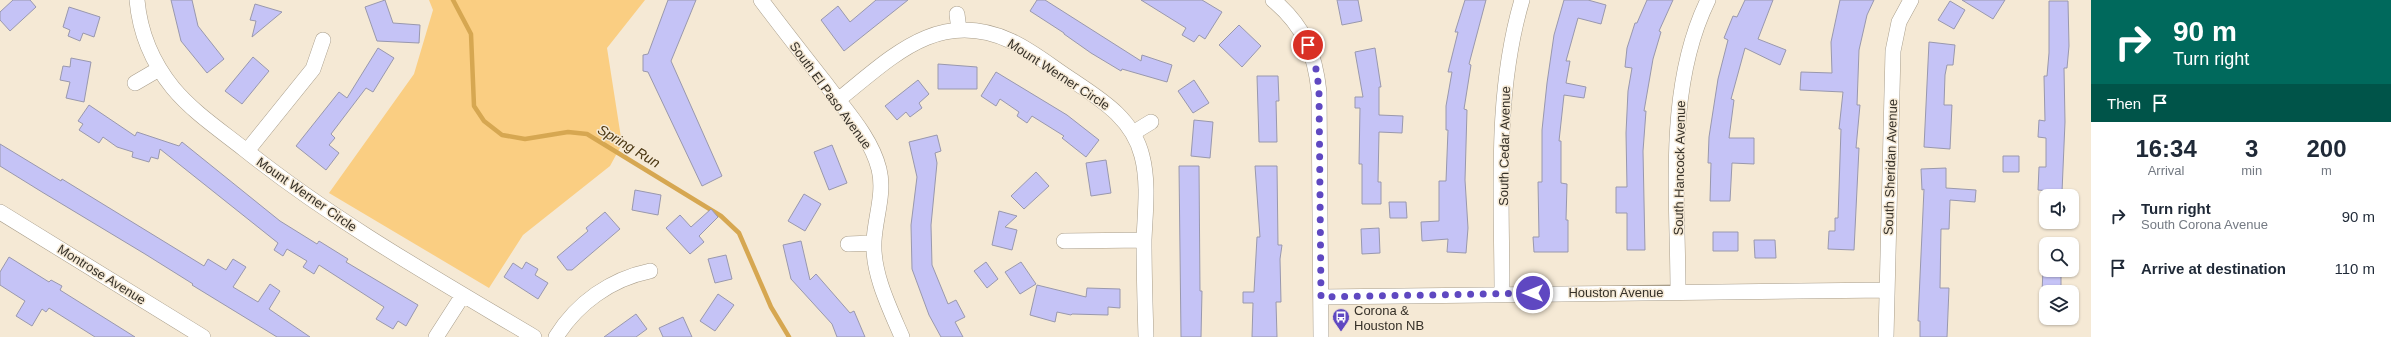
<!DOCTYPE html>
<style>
body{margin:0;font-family:Helvetica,sans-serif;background:#f6f6f7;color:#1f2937;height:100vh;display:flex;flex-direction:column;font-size:15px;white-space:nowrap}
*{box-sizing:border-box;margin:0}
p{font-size:13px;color:#747a83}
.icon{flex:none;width:22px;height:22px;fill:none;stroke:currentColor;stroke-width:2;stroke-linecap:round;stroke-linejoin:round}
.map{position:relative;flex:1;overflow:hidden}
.drawer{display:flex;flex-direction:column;background:#fff;width:300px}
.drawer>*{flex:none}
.guide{background:#00695c;color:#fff;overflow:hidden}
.tools{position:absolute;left:2039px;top:189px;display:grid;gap:8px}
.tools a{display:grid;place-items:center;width:40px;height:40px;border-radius:8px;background:#fff;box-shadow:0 1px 3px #0004;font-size:20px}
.pin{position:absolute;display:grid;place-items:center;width:34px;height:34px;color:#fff;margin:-17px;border:2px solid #fff;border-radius:50%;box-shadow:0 1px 4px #0007}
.me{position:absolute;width:44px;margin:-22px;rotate:270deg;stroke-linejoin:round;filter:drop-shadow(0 0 3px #0008)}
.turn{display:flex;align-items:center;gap:14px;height:84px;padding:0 16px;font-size:18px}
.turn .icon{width:52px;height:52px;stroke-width:2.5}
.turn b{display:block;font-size:28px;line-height:34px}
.then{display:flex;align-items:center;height:38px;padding:0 16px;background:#0003;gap:8px;font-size:15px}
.eta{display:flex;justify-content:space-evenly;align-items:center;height:68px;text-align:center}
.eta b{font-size:24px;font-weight:800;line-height:28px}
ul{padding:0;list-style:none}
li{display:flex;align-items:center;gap:12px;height:52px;padding:0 16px}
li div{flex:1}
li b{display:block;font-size:15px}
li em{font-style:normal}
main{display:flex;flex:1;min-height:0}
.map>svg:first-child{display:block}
</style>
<main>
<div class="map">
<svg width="2091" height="337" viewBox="0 0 2091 337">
<rect width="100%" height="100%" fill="#f5e9d5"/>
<path fill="#face82" d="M429,0h216l-38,48 15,96 -12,22 -87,69 -34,53 -160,-95 85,-119 19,-64z"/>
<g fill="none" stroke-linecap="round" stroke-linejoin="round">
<path stroke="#d6a751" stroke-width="4.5" d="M453,0l18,34 3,72 10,15 18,14 23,4 43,-7 19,2 134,82 18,17 32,74 18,30"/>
</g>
<path fill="#c5c3f6" stroke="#9998ad" d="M13,0h17l6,7 -26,24 -10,-11v-8z
M171,0h21l6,26 26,33 -17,14 -26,-32z
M385,0l8,23 27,2 -1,18 -42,-2 -12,-34z
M668,0h28l-25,61 51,115 -20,10 -54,-114 -5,-1v-16l5,-1z
M876,0h32l-64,51 -23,-31 17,-14 12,16z
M1037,0h8l96,61 1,-6 30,10 -5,17 -45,-13 -1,2 -30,-18 -27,-19v-1l-34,-22z
M1141,0h61l20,12 -17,27 -6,-4 -5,7 -12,-7 4,-7z
M1337,0h21l4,21 -20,4z
M1465,0h21l-17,64 2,1 -7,44 3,1 -2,70 3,48 -2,25 -19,-1 1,-13 -26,2 -1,-19 18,-1v-40h7l2,-51h-2v-24l6,-34h-4l10,-40h-3z
M1564,0h24l18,5 -5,19 -23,-6 -12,43h4l-4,22 20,4 -2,11 -20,-3 -5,46h2v42l6,1 -1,36h2v32h-34l-1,-15h6l-1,-55h4v-52l5,-47 7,-48z
M1647,0h26l-14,31 2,1 -8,27 -9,52h2l-3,40 2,99h-18v-37h-11v-26h11l-1,-54 2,-42 4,-23 -7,-1 2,-19 8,-25h2z
M1745,0h28l-15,39 28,11 -6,15 -35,-17 -14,51 3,1 -5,38h25v26l-22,-1 -2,38h-20l1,-38h-3l1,-26 9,-58 10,-39 -4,-2 9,-22 4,1z
M1840,0h34l-7,15 -8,35 -2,55h3l-4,43h3l-5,102 -26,-1 1,-18h6v-13h3l3,-89h-2l4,-37 -43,-2 1,-18 31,1 -1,-31z
M1962,0h43l-12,19z
M1950,1l15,9 -11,19 -16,-9z
M2049,1h19l1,45 -2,22h-3l1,54 -3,70 -24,-2 1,-23h7v-29l-8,-1 1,-17 6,1 -1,-45h3l2,-23z
M255,4l27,8 -30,25 4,-16 -6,-1z
M69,7l31,10 -6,20 -11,-4 -3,8 -12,-5 2,-6 -7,-3z
M1239,25l22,21 -19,21 -23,-22z
M1929,42l26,3 -2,20h-6l-2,10 -1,30h8l-2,44 -26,-2z
M378,48l16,10 -21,34 -7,-4 -35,46 4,4 -6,7 10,8 -13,17 -30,-24 43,-54 8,6z
M1375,48l6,39h-2v28l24,1 -1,17 -23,-1 -1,50h3v22h-19v-40h-3l1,-56h-5v-11h8l-8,-45z
M253,57l16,14 -27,33 -17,-13z
M71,58l20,4 -7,40 -18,-4 4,-16 -10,-2 3,-14 7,1z
M938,64l39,3v22h-39z
M996,72l71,43 32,25 -13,17 -24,-19 2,-2 -32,-20 -5,7 -10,-7 2,-4 -19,-13 -4,7 -15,-10z
M1257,76h21l1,25h-3l1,41h-18z
M918,80l11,14 -10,9 3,5 -12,9 -4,-5 -9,8 -12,-14z
M1194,80l15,23 -16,10 -15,-22z
M89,105l46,31 2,-4 42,14 3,-4 98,79 37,23 2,-3 29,18 -2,3 72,43 -12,21 -8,-5 -5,8 -17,-10 8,-12 -65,-42 -5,9 -11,-7 4,-6 -20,-12 -4,7 -9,-6 4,-7 -118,-94 -2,10 -7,-2 -2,5 -17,-5 1,-5 -16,-5 -14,-10 -4,6 -20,-13 4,-6 -5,-3z
M1194,120l19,2 -3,36 -19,-2z
M937,135l4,16 -6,2 2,10 -6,62 1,40 16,39 8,-4 9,17 -10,5 8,15h-22l-12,-22 -17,-46 -1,-44 6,-48 -8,-35z
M0,144l61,37 1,-2 142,87 4,-7 18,11 7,-11 13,8 -13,20 25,15 12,-18 10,7 -11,18 41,28h-33l-85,-52 1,-1 -48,-30 -103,-62 -42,-26z
M832,145l15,38 -18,7 -15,-38z
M2003,156h16v16h-16z
M1106,160l5,33 -20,3 -5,-33z
M1179,166h20l1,125h2l-1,46h-20z
M1255,166h22l1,79h4l-2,14 1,43h-5l1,35h-25l1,-34h-10v-11h11l3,-55h3z
M1946,168v20l30,2 -1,12 -25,-2 -1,29h-8l-1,59h9l-2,49h-27v-16h-2l6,-132 -2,1 -1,-21z
M1036,172l13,14 -25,23 -13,-13z
M635,190l26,5 -3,20 -26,-5z
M804,194l17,10 -16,27 -17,-10z
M1389,202h17l1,16h-17z
M711,209l7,8 -19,19 5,6 -14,12 -24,-26 14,-13 11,12z
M999,211l18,5 -12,11 12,3 -5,20 -20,-5z
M605,212l15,17 -48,41h-5l-10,-13 31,-26 -2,-3z
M1379,228l1,25 -18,1 -1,-25z
M1713,232h25v19h-25z
M1754,240h21l1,18h-21z
M801,241l9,39 6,-6 34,39 4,-2 11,26h-28l-5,-13 -41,-45 -8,-34z
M726,255l6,24 -17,4 -7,-24z
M9,257l40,25 2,-2 11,6 -2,4 75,47h-40l-46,-29 -3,4 -4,-3 -10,17 -16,-10 9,-15 -25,-16v-13z
M526,262l12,7 -3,6 13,8 -10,16 -34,-22 9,-14 9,6z
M986,262l12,17 -11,9 -13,-17z
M1021,262l15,22 -16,10 -15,-22z
M2043,270h18v22h-19z
M1037,285l49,12 1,-9 33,1v19l-12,-1v8l-36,-1 -1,1 -14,-3 -2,10 -25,-7z
M718,294l16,11 -19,26 -15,-10z
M636,314l11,15 -11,8h-32z
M683,317l9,20h-29l-4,-9z"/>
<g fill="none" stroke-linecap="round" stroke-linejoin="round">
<g stroke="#a89d8a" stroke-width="16">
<path id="minor" d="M137,0c3,34 15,62 36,88 20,24 47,42 71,61 90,72 191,129 290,188
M761,0c21,28 43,56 65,84 19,26 45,53 53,85 6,24 -4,49 -5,72 -2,32 16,68 28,96
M1273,0c31,26 42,53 46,92l2,245
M957,14l2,16
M135,83l24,-14
M838,100c53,-42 100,-93 173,-59 22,10 42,27 61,39 30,20 61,39 70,76 7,27 3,57 2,84 0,32 1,65 2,97
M1133,133l18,-11
M247,151l66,-82 10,-29
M0,212l203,125
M1064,241l80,-1
M848,244l25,-1
M1678,292c0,-96 -13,-204 30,-292
M1502,293c0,-97 -8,-198 20,-293
M1321,297l566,-7
M436,337l27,-42
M556,337c21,-34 55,-58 94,-66
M1886,337l7,-286 6,-29 12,-22"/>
</g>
<use href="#minor" stroke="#fff" stroke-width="15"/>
</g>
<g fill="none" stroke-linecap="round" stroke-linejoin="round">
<path stroke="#5f48c1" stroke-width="7" stroke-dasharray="0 12.6" d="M1308,45l9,27 2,20 2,205 212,-4"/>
</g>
<defs>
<g id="bus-pin" transform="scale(0.9)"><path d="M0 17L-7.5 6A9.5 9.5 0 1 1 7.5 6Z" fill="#5f48c1" stroke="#f5e9d5"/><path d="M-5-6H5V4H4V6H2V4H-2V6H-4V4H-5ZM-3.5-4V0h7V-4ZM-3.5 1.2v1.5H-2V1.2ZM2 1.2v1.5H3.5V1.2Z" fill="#fff"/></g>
</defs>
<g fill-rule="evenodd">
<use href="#bus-pin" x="1341" y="317"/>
</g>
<g text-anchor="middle" stroke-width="3" stroke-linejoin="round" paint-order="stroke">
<g font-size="13" fill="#353028" stroke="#f5e9d5">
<text transform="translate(1059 74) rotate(33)" y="5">Mount Werner Circle</text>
<text transform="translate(831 95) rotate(54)" y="5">South El Paso Avenue</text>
<text transform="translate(1504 146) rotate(-89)" y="5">South Cedar Avenue</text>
<text transform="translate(1890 167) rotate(-88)" y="5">South Sheridan Avenue</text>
<text transform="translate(1679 168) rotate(-89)" y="5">South Hancock Avenue</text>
<text transform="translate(307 194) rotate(35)" y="5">Mount Werner Circle</text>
<text transform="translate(102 274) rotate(32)" y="5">Montrose Avenue</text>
<text x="1616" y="297">Houston Avenue</text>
</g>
<g font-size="13" fill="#353028" stroke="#f5e9d5" text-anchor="start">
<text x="1354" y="315">Corona &amp;<tspan x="1354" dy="15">Houston NB</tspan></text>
</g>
<g font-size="14" font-style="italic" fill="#4a3611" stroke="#f5e9d5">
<text transform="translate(629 146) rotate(31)" y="5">Spring Run</text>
</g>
</g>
</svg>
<div class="tools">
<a><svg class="icon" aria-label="sound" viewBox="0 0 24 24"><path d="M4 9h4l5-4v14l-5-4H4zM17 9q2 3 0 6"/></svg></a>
<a><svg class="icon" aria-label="search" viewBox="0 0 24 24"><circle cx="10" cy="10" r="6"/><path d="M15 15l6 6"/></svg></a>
<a><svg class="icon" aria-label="layers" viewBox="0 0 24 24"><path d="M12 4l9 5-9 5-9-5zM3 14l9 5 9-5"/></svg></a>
</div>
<div class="pin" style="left:1308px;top:45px;background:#d93025"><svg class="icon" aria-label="arrive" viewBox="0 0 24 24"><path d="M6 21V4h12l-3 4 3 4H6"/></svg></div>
<svg class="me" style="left:1533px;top:293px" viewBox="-20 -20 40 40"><circle r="17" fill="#5f48c1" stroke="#fff" stroke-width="3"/><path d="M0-11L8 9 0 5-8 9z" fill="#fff"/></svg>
</div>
<section class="drawer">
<div class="guide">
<div class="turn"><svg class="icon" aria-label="right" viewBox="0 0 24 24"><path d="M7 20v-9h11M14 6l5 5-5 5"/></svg><div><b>90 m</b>Turn right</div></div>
<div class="then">Then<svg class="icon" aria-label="arrive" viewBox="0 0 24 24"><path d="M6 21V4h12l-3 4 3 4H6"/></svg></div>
</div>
<div class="eta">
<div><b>16:34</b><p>Arrival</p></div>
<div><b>3</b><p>min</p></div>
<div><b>200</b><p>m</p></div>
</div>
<ul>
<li><svg class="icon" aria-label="right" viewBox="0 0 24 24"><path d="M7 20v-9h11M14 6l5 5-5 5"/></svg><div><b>Turn right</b><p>South Corona Avenue</p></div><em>90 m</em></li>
<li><svg class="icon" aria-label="arrive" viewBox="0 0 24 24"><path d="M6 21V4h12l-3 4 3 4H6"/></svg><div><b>Arrive at destination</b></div><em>110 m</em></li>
</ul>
</section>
</main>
